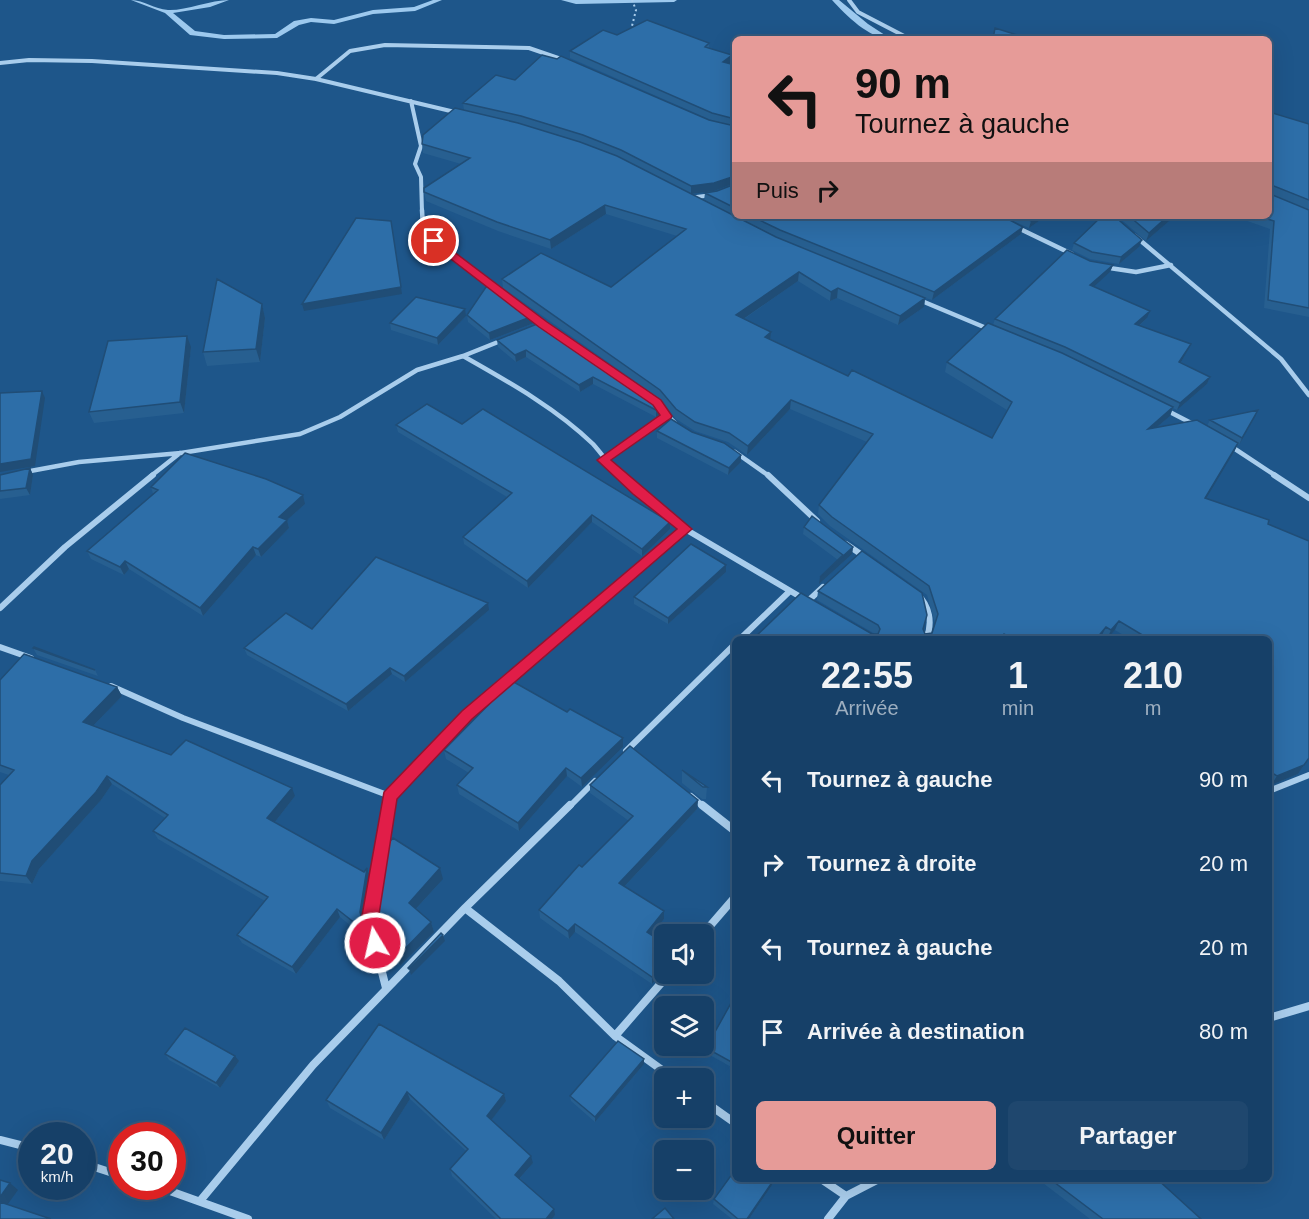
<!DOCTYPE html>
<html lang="fr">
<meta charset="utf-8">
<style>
body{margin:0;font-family:Helvetica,sans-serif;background:#1f476e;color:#f1f3f6;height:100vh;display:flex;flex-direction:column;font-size:22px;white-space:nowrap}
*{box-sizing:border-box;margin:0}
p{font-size:20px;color:#9eafc0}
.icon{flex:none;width:33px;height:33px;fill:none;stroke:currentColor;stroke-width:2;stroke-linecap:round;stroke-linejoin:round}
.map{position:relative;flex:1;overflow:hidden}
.side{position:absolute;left:732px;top:636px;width:540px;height:546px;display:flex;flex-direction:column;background:#164068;border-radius:9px;box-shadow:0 6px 24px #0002,0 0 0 2px #35597c}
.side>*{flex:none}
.top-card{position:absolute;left:732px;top:36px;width:540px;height:183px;border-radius:9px;box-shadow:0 6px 24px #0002,0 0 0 2px #35597c;background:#e69b98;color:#111;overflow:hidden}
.fabs{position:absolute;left:654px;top:924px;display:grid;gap:12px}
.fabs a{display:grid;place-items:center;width:60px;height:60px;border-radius:9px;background:#164068;box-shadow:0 6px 24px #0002,0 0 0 2px #35597c;font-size:30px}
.speed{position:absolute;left:18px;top:1122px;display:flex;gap:12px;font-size:30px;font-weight:700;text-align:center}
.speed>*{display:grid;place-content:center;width:78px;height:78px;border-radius:50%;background:#164068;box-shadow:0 6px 24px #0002,0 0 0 2px #35597c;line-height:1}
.speed small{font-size:15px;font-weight:400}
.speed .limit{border:9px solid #d22;background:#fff;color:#111}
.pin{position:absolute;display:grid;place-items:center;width:51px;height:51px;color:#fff;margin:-26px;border:3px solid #fff;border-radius:50%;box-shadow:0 2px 6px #0007}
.me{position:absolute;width:66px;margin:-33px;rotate:351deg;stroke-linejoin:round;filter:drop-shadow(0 0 4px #0008)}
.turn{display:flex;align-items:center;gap:21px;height:126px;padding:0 24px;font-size:27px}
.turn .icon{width:78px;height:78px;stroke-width:2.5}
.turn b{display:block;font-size:42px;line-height:51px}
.then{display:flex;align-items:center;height:57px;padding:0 24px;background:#0003;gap:12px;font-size:22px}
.eta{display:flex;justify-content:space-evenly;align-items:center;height:102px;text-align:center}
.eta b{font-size:36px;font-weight:700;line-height:42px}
.button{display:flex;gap:12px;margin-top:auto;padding:12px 24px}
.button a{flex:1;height:69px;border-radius:9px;background:#e69b98;color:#111;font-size:24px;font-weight:700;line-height:69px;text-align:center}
.button a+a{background:#1f476e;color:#f1f3f6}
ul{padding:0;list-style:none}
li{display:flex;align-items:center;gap:18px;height:84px;padding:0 24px}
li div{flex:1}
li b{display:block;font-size:22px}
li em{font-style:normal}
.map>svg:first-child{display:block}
</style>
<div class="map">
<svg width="1309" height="1219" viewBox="0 0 1309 1219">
<rect width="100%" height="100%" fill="#1e568a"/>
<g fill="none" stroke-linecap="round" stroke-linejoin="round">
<path fill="#9dc9ee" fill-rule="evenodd" d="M131,0c13,0 23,9 37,10 16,1 43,-10 61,-10l-19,7 -37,6 22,18 29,4 51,-1 19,-13 17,-3 23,2 39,-10 41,-3 19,-7h9l-27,11 -42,3 -39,10 -23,-2 -12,3 -22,13 -53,1 -34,-4 -25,-22z
M561,0h116l-3,2 -98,2z
M832,0h7l29,24 23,15c-22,0 -45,-24 -59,-39z"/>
<path stroke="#a9cdec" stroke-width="2" stroke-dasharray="2 3" stroke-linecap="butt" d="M632,0l4,10 -4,16 3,4"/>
<path stroke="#a9cdec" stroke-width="4" d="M849,0l9,12 52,27
M0,63l29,-3 63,1 185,12 39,6 143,34
M316,79l34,-28 35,-6 144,3 35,12
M411,101l10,45 -6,18 6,13 1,35
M689,198l23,-3"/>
<path stroke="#a9cdec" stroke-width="4.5" d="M422,210l1,18 3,7 74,56
M1016,227l56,27
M1135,236l146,123 28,36
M1103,267l33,5 35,-7
M917,299l74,31
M529,314l14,10 -5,2
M463,356c44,25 93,52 130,88 9,10 17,22 26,32
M651,399l24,24
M1164,409l31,16
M1229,445l47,31
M735,452l34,24
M604,460l62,-45
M25,472l54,-10 102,-9 119,-19 40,-17 77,-47 46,-14 40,-16
M151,476l29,-23"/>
<path stroke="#a9cdec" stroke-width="6" d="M768,475l49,46
M1274,475l35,23
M685,529l119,70
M846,544l19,13
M917,594c13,12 16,29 9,45
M808,601l15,-14
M0,608l65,-61 88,-72
M740,639l50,-48
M0,647l31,11
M111,686l72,32 207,78
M626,751l109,-107
M1269,791l40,-16
M691,796l13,11
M388,807l2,-11 77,-81 218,-186 -67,-54
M569,807l26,-26"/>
<path stroke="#a9cdec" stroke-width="8" d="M702,805l33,26
M465,908l105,-103
M703,934l32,-37
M386,988l-17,-67 19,-116
M1269,1018l40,-12
M615,1036l54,-62
M704,1101l31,22
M0,1140l32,8
M82,1163l40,13
M821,1179l25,17 33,-17
M156,1186l92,33
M200,1201l113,-136 152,-157 94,73 56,55 58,42
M828,1219l18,-23"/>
</g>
<path fill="#275f90" d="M617,35l92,8v5l23,7 -1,7 -1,2 5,1v118l-21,8 -23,3 85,43 3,1 -44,-22h311l-17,12 -23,-10 15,16 -89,66 -7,-2 -1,9 -26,18 -61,-27 -7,3 -32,-20 -54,38 27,20 77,37 144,62 15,-28 -62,-38 2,-10 46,-37 2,-6 95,-58 23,4 -3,7 -17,14 54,32 -8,8 49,24 -7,12 29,15 -3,7 -30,26 -4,-2 -3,8 -13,11 50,-1 3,-6 45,-3 -16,28 -1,-1 -4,8 -28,46 62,26 41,234 -11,16 -27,11 -2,-2v-144h-139l-15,-9 -8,9 -5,-3 -2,3h-347l122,-5 -58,-34 1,-9 105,38 2,5 7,-1 3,-10 -8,-28 -97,-69 -12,-12 1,-9 48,-63 -77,-33 -43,46 -19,-13 -33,-11 -19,-12 -16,-20 -157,-111 -1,-9 109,8 66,-51 -71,-22 -55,35 -53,-18 -72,-30 -2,-9 37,-28 -38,-11 -1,-9 42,-34 -1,-7 52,-23 208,43 -12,-3 -141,-62v-7z
M1269,112l40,12v193l-45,-9 6,-79 -37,-13h36z
M735,184v32l-31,-16 1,-7 12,-2z
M1117,216h58l-29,25z
M1074,243l65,4 -20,17 -29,-5 -18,-9z
M262,304l3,14 -5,44 -53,4 -4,-14z
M467,315l66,1 1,7 -44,17 -22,-18z
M466,316l-28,29 -47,-15 -1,-7z
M542,322l118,85v7l-4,3 -63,-33 -13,8 -54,-35 -10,5 -18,-15 -1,-7z
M191,347l-7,66 -90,10 -5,-11z
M462,424l208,98v7l-28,27 -50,-34 -64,66 -64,-44 -1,-7 44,-40 -109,-65 -2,-7z
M657,431l35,1 49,23v7l-13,13 -71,-37z
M30,468l3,7 -3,20 -30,4v-24z
M151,487l154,17 -18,16 2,8 -28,29 -5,-2 -53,61 -74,-47 -5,6 -33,-16 -4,-8 66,-57z
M804,527l49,20 -1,7 -33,30 19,-24 -35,-26z
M726,572l-58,52 -34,-20v-7z
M489,610l-84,72 -13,-8 -44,37 -101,-56 -3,-7 68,-19z
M33,648l62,22 3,6 -61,-21z
M0,680l117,7 5,9 -29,30 78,29 124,41 -20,26 89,50 3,-4 3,8 -7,44 4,19 -27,-22 -44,57 -54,-31 -5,-8 28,-34 -107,-62 -5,-8 12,-13 -53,-34 -11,16 -62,69 -7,15 -32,-3v-96l9,-10 -9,-3z
M567,712l56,26v9l-41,40 -15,-11 -48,55 -60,-37 -2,-9 12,-12 -23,-14 -2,-9z
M682,770l25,17 -1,12h-4l-20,-16z
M590,785l108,15 -1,9 -72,77 39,25v8l-13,16 13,8v27l-12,14 -77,-52 -6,7 -29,-21 -1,-8 90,-89 -39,-28z
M443,879l-27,30 15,13 3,10 -34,34 -17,-14 -3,-10z
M735,996v73l-29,-16v-5z
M379,1024l125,70 2,7 -15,19 42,43 -13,15 35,37 -3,4h-56l-44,-43 -2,-7 16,-18 -56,-52 -26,41 -54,-32 -4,-8z
M165,1054l74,7 -19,27 -51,-28z
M644,1059v5l-49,58 -24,-21 -1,-5z
M1040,1179h117l44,40h-111l-51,-39z
M773,1181l-1,4 -23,34h-17l-19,-15 1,-5z"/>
<path fill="#204d76" d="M732,55l-1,7 -8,7v-7z
M735,176v7l-21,8 -23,3v-8z
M1274,186l-3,8 -2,-6z
M605,205l1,9 -55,35 -1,-9z
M1038,216h8l-17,12 2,-7z
M1168,216h7l-29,25 3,-8z
M391,221l11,73 -98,17 -2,-7z
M1023,227l-2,7 -89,66 2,-8z
M1142,240l-3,7 -20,17 2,-7z
M1113,265l-3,7 -22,20 2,-7z
M799,272l-1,9 -62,43v-9z
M838,288l-1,10 -7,3 1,-9z
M925,298l-1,9 -26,18 2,-9z
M262,304l3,14 -5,44 -4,-13z
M465,309l1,7 -28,29 -1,-7z
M1150,311l-3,7 -14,13 2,-7z
M533,316l1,7 -44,17 -1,-7z
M771,332l-1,9 -5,-4z
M187,336l4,11 -7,66 -4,-11z
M1191,344l-3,6 -11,19 2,-7z
M526,350v7l-10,5 -1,-7z
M593,377v7l-13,8 -1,-7z
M1210,377l-3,7 -30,26 3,-7z
M42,391l3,7 -10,68 -35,6v-8z
M791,400l-1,9 -43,46 1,-9z
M660,407v7l-4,3v-7z
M1173,407l-3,9 -26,22 4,-9z
M1258,410l-3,7 -16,28 3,-7z
M1238,443l-4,9 -33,55 4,-9z
M741,455v7l-13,13 1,-7z
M30,468l3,7 -3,20 -4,-7z
M303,495l2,9 -18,16 2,8 -28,29 -3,-8 21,-32z
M592,515v7l-64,66 -1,-7z
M670,522v7l-28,27v-7z
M253,547l3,8 -53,61 -3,-8z
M853,547l-1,7 -33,30 1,-7z
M125,561l4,8 -5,6 -4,-8z
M726,565v7l-58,52v-6z
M488,603l1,7 -84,72 -1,-6z
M1119,621l-4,9 -8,9 4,-9z
M1106,627l-6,12h-4z
M390,668l2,6 -44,37 -2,-7z
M117,687l5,9 -34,35 -5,-9z
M623,738v9l-41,40 -1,-9z
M1304,765l-6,9 -27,11 6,-9z
M566,768l1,8 -48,55 -1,-8z
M107,776l5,8 -11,16 -62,69 -7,15 -6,-8 6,-15z
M292,788l3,8 -24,31 -4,-9z
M698,800l-1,9 -77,82 -1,-8z
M367,868l3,8 -7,44 4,19 -2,-8 -5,-19z
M440,868l3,11 -31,34 -3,-10z
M337,909l3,8 -44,57 -4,-7z
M664,911v8l-17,21v-8z
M431,922l3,10 -34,34 -3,-9z
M575,924v8l-6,7 -1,-8z
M443,935l2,6 -34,34 -2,-6z
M664,962v8l-12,14v-7z
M235,1056l4,5 -19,27 -4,-5z
M644,1059v5l-49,58v-5z
M407,1092l3,7 -26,41 -3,-7z
M504,1094l2,7 -17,22 -2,-7z
M531,1156l2,7 -16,18 -2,-6z
M773,1181l-1,4 -23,34h-2z
M10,1183l8,7 -13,18 -5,-4v-7z
M554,1209l1,6 -3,4h-6z"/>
<path fill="#2d6ea8" stroke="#204d76" stroke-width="1.5" d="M647,20l62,23 -4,4 27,8 -9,7 12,3v54l-23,-6 -142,-62 33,-21 14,5z
M995,28l35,11h-37z
M542,55l15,4 4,-3 148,64 26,6v50l-21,7 -23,3 -70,-36 -38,-15 -62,-19 -58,-13 33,-28 19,5z
M455,108l63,15 62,19 37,14 159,81 149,61 -25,18 -62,-28 -7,4 -32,-20 -63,43 35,17 -6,5 83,39 4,-6 140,68 20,-36 -65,-40 41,-39 74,30 111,54 -25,22 49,-9 41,23 -33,55 64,22 -1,4 41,17v217l-5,7 -27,11 -8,-5v-132h-120l-30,-18 -8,9 -5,-3 -10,12h-83l-9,-5 -4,5h-247l48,-46 71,41h6l2,-5 -2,-4 -60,-34 44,-40 60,42 5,22 -4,14 2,5 7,-1 6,-19 -9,-28 -97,-69 -13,-12 54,-71 -82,-34 -43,46 -19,-13 -34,-11 -19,-13 -16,-19 -158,-111 39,-26 70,34 75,-58 -81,-24 -55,35 -53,-18 -73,-30v-4l46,-30 -48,-14 1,-9z
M1269,112l40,12v76l-35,-14 -5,2z
M735,184v24l-30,-15 12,-2z
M1269,190l1,4 39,16v98l-41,-8 6,-79 -16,-5h11z
M751,216h251l21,11 -89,65 -154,-62z
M1021,216h17l-7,5z
M1102,216h12l28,24 -21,17 -29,-5 -18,-9z
M1129,216h39l-19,17z
M356,218l35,3 10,66 -99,17z
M1067,250l23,11 23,4 -23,20 60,26 -15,13 56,20 -12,18 31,15 -30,26 -115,-56 -70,-28z
M217,279l45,25 -6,45 -53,3z
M486,287h9l38,29 -44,17 -22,-18z
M416,297l49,12 -28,29 -47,-15z
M542,322l112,77 6,8 -4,3 -63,-33 -14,8 -53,-35 -11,5 -18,-15z
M187,336l-7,66 -91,10 19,-71z
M42,391l-11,68 -31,5v-71z
M427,404l35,20 21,-15 187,113 -28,27 -50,-34 -65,66 -64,-44 49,-44 -116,-68z
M1258,410l-16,28 -32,-18z
M671,419l21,13 32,11 17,12 -12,13 -72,-37z
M185,453l81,26 37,16 -24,22 8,3 -29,29 -5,-2 -53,61 -75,-47 -5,6 -33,-16 71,-61 -7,-3z
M30,468l-4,20 -26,3v-16z
M812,516l41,31 -33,30 23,-22 -39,-28z
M691,544l35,21 -58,53 -34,-21z
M376,557l112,46 -84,73 -14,-8 -44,36 -102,-56 42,-35 26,16z
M34,647l61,23 -62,-22z
M24,654l93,33 -34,35 88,33 15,-15 106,48 -25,30 97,54 3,-4 -7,44 5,19 -28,-22 -45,58 -55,-32 31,-38 -115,-66 15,-16 -61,-39 -11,16 -64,69 -6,15 -26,-3v-88l14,-15 -14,-5v-85z
M512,681l55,31 3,-3 53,29 -42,40 -15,-10 -48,55 -61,-38 16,-17 -29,-18z
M630,746l68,54 -79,83 45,28 -17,21 17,11v19l-12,15 -77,-53 -7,7 -29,-21 40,-45 3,2 51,-51 -43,-31z
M682,770l25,17h-4z
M393,838l47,30 -31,35 22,19 -34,35 -17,-15 -8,-31 10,-61z
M441,933l2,2 -34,34 -1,-1z
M735,996v68l-29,-16z
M379,1024l125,70 -17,22 44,40 -16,19 39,34 -8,10h-46v-1l-50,-49 18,-20 -61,-57 -26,41 -55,-33z
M185,1028l50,28 -19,27 -51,-29z
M618,1041l26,18 -49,58 -25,-21z
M735,1170v9h36l2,2 -26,38h-9l-24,-20z
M1050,1179h107l44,40h-98z
M0,1180l10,3 -10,14z
M0,1202l51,17h-51z
M665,1208l9,11h-22z"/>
<path fill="#e11d48" stroke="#92132f" stroke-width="1.5" d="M430,239h7l110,83 114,78 11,16 -1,2 -60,42 81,69 -220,190 -75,80 -19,122 6,22 -3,6 -6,2 -6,-2 -8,-28 23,-129 78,-81 215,-182 -44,-35 -36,-34 63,-45 -7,-10 -114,-78 -109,-84z"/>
</svg>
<div class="fabs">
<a><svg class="icon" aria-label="sound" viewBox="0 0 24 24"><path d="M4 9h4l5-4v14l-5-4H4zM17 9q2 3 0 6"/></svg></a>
<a><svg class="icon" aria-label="layers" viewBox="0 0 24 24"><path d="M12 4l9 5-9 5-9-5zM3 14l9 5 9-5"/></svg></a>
<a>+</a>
<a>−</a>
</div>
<div class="speed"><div>20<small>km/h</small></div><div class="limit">30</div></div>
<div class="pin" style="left:434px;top:241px;background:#d93025"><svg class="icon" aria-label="arrive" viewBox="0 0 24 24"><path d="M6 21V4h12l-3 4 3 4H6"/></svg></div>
<svg class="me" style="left:375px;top:943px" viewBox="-20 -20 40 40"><circle r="17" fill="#e11d48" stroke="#fff" stroke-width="3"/><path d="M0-11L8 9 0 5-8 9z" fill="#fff"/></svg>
<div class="top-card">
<div class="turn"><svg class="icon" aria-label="left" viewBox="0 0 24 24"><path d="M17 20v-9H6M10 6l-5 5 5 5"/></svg><div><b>90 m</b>Tournez à gauche</div></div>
<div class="then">Puis<svg class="icon" aria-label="right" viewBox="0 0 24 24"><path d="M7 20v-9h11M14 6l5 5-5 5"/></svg></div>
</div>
<section class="side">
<div class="eta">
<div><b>22:55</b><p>Arrivée</p></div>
<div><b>1</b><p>min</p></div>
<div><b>210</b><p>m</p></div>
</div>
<ul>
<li><svg class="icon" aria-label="left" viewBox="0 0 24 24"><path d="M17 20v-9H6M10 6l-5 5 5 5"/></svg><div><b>Tournez à gauche</b></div><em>90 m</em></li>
<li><svg class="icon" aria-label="right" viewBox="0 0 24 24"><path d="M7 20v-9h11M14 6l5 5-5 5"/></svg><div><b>Tournez à droite</b></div><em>20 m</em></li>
<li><svg class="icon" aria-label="left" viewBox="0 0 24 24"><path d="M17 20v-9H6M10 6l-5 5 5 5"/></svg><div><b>Tournez à gauche</b></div><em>20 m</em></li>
<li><svg class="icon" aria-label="arrive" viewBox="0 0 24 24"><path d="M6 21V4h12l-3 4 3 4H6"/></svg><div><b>Arrivée à destination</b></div><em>80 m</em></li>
</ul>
<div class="button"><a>Quitter</a><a>Partager</a></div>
</section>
</div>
